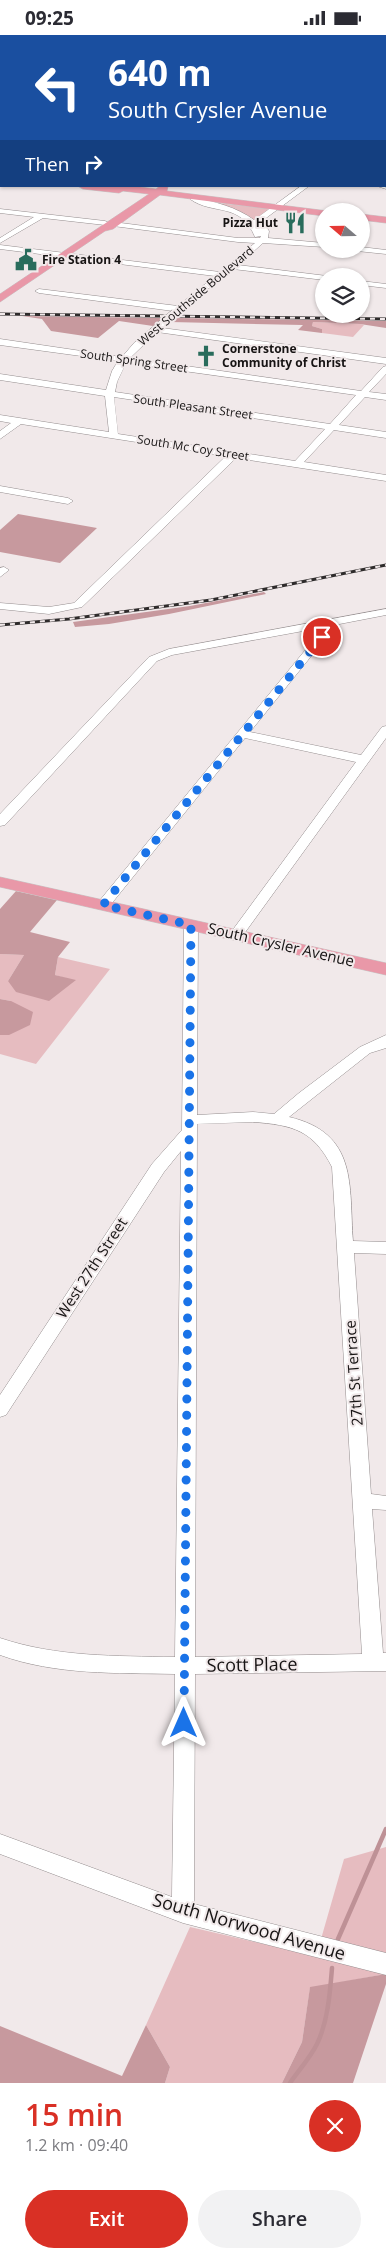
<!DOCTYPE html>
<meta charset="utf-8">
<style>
body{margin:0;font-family:"Open Sans",sans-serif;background:#f2f2f3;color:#2b2b33;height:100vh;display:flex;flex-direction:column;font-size:19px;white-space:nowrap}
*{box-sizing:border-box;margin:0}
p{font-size:16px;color:#7c7c81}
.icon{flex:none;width:28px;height:28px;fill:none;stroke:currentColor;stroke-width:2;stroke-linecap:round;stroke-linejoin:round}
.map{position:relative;height:2048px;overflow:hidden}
.details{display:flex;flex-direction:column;background:#fff;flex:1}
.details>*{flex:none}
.top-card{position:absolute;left:0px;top:0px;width:386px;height:152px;box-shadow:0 1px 4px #0004;background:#1a4fa0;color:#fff;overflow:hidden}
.needle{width:32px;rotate:290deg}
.fabs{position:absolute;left:315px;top:168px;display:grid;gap:10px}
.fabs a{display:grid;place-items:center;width:55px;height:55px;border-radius:50%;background:#fff;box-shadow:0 1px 4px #0004;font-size:25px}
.pin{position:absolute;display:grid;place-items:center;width:42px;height:42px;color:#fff;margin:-21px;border:2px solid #fff;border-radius:50%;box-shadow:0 1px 5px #0007}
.me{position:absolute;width:55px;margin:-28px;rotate:0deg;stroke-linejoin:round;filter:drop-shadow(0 0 4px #0008)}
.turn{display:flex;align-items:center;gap:18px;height:105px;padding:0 25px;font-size:22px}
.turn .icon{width:65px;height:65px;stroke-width:2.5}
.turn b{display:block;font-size:35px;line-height:42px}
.then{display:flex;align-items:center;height:48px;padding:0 25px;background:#0003;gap:10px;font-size:19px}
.round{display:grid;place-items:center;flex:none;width:52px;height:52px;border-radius:26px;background:#f2f2f3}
.overview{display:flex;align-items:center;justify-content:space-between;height:85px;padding:0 25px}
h1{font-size:30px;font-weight:600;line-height:38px;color:#d93025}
.button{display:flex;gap:10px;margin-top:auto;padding:10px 25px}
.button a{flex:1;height:58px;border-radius:30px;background:#d93025;color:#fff;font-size:20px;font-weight:600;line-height:58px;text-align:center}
.button a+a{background:#f2f2f3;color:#2b2b33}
.status{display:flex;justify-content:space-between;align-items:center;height:35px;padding:0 25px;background:#fff;direction:ltr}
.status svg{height:14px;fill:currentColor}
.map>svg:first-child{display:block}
</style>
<div class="status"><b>09:25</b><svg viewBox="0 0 49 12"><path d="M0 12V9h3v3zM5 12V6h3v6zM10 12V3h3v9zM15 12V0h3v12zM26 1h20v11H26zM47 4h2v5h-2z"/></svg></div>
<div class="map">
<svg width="386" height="2048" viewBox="0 0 386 2048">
<rect width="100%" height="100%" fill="#f1e9ea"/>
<path fill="#e6bcc0" d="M208,167l58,6 3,2 -14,10 -3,-1z
M313,287l47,2 4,1 -11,12 -31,-4v-4l-10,-3z
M0,919l24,1 -16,26h67l-20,-6 3,-18 52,12 -74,95 -36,-10v-19h9l2,-34 -11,-2z
M386,1812v110l-65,-18 23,-80z
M190,1892l196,45v2l-76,14 -8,54 -20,41h-117l5,-16 -24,-42z"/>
<path fill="#c7999e" d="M22,281l141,2 -10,8 -34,-5 -21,17 -47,-7 -9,-12z
M175,283l211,3v7l-26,-4 -47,-2 -1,4 10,3v4l-24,-3 5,-5 -132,-3z
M18,479l79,14 -37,35 -60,-11v-22z
M264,557l2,2 -97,20 -60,10 -34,3 -2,-5 117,-16z
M16,856l41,9 -27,32 40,10 -12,15 -3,18 21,5 -27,21 -33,-9 -8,-11 16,-26 -24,-1v-45z
M0,964l11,2 22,11 -3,13 -21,10h-9z
M386,1939v10l-33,99h-71l20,-41 8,-55z
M146,1990l24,42 -5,16h-165v-57l122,50z"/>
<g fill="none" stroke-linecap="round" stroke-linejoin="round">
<path stroke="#be9196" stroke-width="4.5" d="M338,1904l48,-110
M290,2048c9,-13 20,-25 27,-39 11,-23 13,-51 15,-76"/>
<g stroke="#948d8e" stroke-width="1">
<path id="minor" d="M98,0h17l1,1h-17z
M0,4h1v4h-1z
M385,6h1v4h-1z
M0,20h1v4h-1z
M385,23h1v4h-1z
M0,36h1v4h-1z
M385,38h1v4h-1z
M0,58h1v4h-1z
M385,58h1v5h-1z
M0,80h1v4h-1z
M385,87h1l-1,5z
M0,107h1v4h-1z
M385,122h1v4h-1z
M385,150l1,4 -9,-3h8z
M301,151h8l-47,35 7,10 -1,7 56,5v4l-61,-4 -25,22 89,11h-3v4l-91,-11 -58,46 -4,-2 2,-2 -134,-18 -4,-2 4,-2 139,17 37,-30 -215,-27v-4l220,27 35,-29 -17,-1 -125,-16 -4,-2 4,-2 125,16h22l1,-2 -6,1c-15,-36 -41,-21 -65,-38l4,-2c20,5 43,10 60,23z
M0,174l105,12 4,2 -4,2 -62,-7 -43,25v-5l34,-21 -34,-4z
M361,212l25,3v4l-29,-3 -4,-2z
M361,246l25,3v4l-25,-3z
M160,286l7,2 -5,5 224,30v6l-229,-32 -27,26 231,33 22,-24 3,-1v8l-17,18 17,2v6l-21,-3 -26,28 47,7v6l-52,-8 -30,32 82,13v6l-150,-23 -154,149 -33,7 -49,-5v-6l49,4 25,-4 152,-147 -205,-32 -21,15v-8l11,-8 -11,-2v-6l109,17 -4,-36 -105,-16v-6l106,16 6,-19 6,-10 -118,-16v-6l122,18 12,-14zM126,328l230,32 -26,29 -215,-32 2,-10zM114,362l211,32 -30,32 -177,-27z
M0,451l68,12 5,3 -5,3 -68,-12z
M4,532l5,3 -9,7v-9z
M386,574v6l-62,12 4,5 -3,7 -75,93 111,23 21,-28 4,-1v12l-145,200 -5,1 -7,-4 127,-173 -111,-24 -137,170h-10l-2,-3 220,-268v-5l-2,-3 -142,26 -15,6 -152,164 -5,1v-12l149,-157 20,-8z
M191,886l7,4 -1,190 56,-3 21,2 25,-21 61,-46 26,-12v13l-16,5 -81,64c69,16 60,68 64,124l33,1v12l-32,-1 17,241 15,2v14l-14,-1 11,144h3v18l-191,3 -1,230 192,49v22l-203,-52 -183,-69v-20l172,63 3,-223c-58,-1 -120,1 -175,-19v-17c56,19 116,18 175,19l6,-506 -17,21 -158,243 -6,2v-22l152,-231 30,-34 2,-205zM253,1087c40,3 60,8 79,45l30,487 -167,3 2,-533z"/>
</g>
<g stroke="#c7c7c7" stroke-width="1">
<path id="major" d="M380,0h6v2l-7,-1z
M0,138h1v6h-1z
M78,151h54l24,3 4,-3h8l-1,5 161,20h-4v5l-164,-21 -47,34 -8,2 -105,71v-8l149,-100 -26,-3 -4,2 -36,-4z
M361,179l25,3v6l-25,-3z
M0,842l386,86v12l-386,-88z"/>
</g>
<use href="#minor" fill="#fff" fill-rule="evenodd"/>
<use href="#major" fill="#e998a8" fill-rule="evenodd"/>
<g stroke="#2e2b2b" stroke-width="3">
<path id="rail" d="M0,279l386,5
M0,590l69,-6 142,-19 175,-35"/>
</g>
<use href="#rail" stroke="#f1e9ea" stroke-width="2" stroke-dasharray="5" stroke-linecap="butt"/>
<g stroke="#948d8e" stroke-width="9" stroke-linecap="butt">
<path id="minor-bridge" d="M168,284l7,-6"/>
</g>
<use href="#minor-bridge" stroke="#fff" stroke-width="8"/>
</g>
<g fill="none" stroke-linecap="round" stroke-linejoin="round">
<path stroke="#1a73e8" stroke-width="9" stroke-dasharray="0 16.2" d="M184,1688l7,-798 -88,-20 219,-268"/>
</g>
<defs>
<g id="restaurant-bare" transform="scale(1.725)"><path d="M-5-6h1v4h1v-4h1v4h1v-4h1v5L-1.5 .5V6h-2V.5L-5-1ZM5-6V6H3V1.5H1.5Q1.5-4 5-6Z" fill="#296c5c" stroke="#f1e9ea" stroke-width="2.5" paint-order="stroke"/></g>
<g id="civic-bare" transform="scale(1.725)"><path d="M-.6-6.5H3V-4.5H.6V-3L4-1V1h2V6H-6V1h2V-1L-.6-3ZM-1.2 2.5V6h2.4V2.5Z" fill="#296c5c" stroke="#f1e9ea" stroke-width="2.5" paint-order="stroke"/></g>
<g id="church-bare" transform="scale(1.725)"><path d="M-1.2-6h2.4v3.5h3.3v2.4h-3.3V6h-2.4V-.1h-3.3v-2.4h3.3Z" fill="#296c5c" stroke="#f1e9ea" stroke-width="2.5" paint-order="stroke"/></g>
</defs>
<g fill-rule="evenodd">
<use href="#restaurant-bare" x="295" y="188"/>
<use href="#civic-bare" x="26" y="225"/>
<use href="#church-bare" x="206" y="321"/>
</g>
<g text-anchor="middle" stroke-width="4" stroke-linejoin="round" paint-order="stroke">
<g font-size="12" font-weight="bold" fill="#171414" stroke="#f1e9ea" text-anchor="start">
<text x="278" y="192" text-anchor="end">Pizza Hut</text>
<text x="42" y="229">Fire Station 4</text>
<text x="222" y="318">Cornerstone<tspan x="222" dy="14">Community of Christ</tspan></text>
</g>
<g font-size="12" fill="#171414" stroke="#f1e9ea">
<text transform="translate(196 261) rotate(-40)" y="4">West Southside Boulevard</text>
<text transform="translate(134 326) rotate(8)" y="4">South Spring Street</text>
<text transform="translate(193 372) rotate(8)" y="4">South Pleasant Street</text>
<text transform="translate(193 413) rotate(9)" y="4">South Mc Coy Street</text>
</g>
<g font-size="15" fill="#171414" stroke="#f1e9ea">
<text transform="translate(281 910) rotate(13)" y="5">South Crysler Avenue</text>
<text transform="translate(92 1233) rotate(-57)" y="5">West 27th Street</text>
<text transform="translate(354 1338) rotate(-94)" y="5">27th St Terrace</text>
</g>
<g font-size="18" fill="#171414" stroke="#f1e9ea">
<text transform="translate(252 1630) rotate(-1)" y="6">Scott Place</text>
<text transform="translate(249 1892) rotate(16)" y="6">South Norwood Avenue</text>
</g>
</g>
</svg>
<div class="fabs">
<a><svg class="needle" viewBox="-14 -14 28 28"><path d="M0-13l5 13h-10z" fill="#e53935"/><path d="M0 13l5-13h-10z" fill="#7c7c81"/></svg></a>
<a><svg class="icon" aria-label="layers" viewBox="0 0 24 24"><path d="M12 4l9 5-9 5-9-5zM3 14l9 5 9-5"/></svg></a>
</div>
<div class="pin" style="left:322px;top:602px;background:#d93025"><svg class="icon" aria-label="arrive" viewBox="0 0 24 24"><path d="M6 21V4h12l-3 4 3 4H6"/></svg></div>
<svg class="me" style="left:184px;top:1688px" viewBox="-20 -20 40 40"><path d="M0-17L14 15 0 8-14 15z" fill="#1a73e8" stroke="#fff" stroke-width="4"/></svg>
<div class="top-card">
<div class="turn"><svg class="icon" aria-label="left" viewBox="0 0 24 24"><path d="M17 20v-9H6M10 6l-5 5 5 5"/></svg><div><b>640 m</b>South Crysler Avenue</div></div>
<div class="then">Then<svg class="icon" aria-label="right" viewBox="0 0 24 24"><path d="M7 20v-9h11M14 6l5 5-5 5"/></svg></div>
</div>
</div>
<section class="details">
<div class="overview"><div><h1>15 min</h1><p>1.2 km · 09:40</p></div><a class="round" style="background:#d93025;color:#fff"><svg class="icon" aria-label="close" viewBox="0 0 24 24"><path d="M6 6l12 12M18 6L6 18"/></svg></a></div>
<div class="button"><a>Exit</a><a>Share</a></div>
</section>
